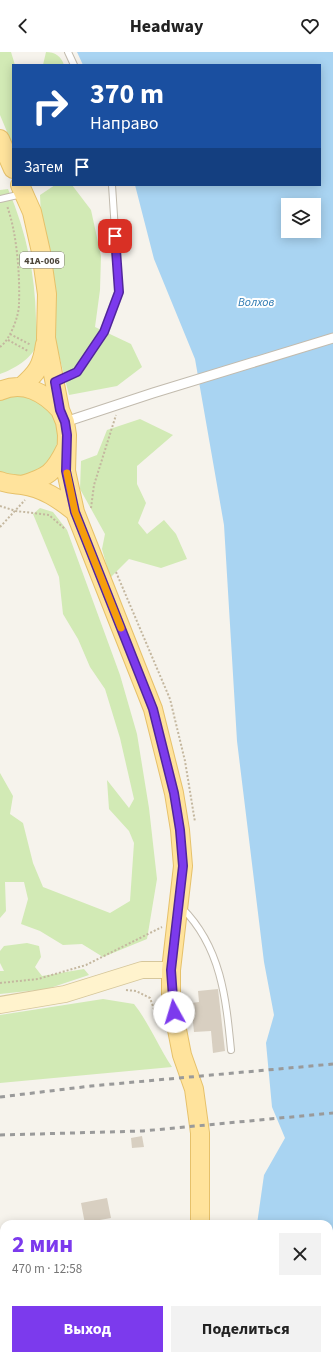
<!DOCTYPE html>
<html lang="ru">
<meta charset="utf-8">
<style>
body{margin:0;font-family:"Source Sans 3",sans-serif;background:#f2f2f2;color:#222;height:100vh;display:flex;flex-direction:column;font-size:15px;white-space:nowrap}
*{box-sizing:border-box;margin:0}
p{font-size:13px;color:#767676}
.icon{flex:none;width:22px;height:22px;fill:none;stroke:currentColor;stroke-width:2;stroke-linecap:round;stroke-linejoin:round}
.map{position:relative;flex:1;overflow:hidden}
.details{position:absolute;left:0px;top:1168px;width:333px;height:140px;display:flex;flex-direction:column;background:#fff;border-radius:12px 12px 0 0;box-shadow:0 2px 10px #0003}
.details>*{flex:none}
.guide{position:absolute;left:12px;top:12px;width:309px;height:122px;border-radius:0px;box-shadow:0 2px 10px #0003;background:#1a4fa0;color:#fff;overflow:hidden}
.tools{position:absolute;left:281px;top:146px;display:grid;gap:8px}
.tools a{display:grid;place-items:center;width:40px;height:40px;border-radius:0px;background:#fff;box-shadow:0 2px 10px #0003;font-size:20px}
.pin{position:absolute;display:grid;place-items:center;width:34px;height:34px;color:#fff;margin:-17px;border-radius:8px;box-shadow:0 2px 6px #0006}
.me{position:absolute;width:44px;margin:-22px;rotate:354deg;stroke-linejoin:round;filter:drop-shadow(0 0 3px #0008)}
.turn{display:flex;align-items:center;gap:14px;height:84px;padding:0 12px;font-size:18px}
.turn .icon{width:52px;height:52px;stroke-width:2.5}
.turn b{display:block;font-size:28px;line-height:34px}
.then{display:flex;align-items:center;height:38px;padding:0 12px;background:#0003;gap:8px;font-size:15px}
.round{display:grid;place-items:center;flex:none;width:42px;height:42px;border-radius:0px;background:#f2f2f2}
.summary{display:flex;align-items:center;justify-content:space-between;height:68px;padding:0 12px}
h1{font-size:24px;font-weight:700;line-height:30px;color:#7c3aed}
.cta{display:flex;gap:8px;margin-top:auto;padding:8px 12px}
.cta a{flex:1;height:46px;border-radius:0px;background:#7c3aed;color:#fff;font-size:16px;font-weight:700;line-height:46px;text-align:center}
.cta a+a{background:#f2f2f2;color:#222}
header{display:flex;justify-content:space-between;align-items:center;height:52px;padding:0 12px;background:#fff;font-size:18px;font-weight:700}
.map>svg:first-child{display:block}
</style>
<header><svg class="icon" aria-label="back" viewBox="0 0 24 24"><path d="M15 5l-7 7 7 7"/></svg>Headway<svg class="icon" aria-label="heart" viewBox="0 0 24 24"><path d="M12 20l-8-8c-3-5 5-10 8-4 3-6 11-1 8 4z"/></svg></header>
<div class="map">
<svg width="333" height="1308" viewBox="0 0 333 1308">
<rect width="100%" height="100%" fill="#f6f3ec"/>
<path fill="#d2eab5" d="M0,0h11l4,13h-2v81l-13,-31z
M46,0c9,0 15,4 18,13h-21z
M55,133h17l19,25 10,46 -1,34 -5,37 36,17 11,23 -25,19 -48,9 -13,-52 -1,-30 -14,-96 -1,-22z
M8,137c18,42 27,84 28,130 0,7 3,18 1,25 -5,15 -23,25 -37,30v-184z
M20,343c5,1 11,2 15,4 45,21 19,93 -35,73v-72l4,-2z
M140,367l33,16 -36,31v18l9,19 -8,20 9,11 17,-14 12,14 11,25 -26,9 -32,-9 -19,19 -8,-29 3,-15 -25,-45 1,-28 16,-6 10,-25z
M40,456l13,4 14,18 53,145 17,59 12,74 8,71 -10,60 -44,18 -21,-13 -19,1 -23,-14 -19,-7 7,-25 -4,-17h-19l1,29 -6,7v-145l13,23 -3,18 13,9 10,40 10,24 67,26 20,-12 4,-58 -5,-12 -20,-22 -2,-29 22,28 5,-9 -14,-61 -15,-49 -15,-22 -12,-28 -15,-25 -4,-37 -26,-63z
M27,891l12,3 2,11 -6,10 7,9 42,-7 5,6 -42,14 -47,5v-23h4l-4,-8v-12l4,-5z
M103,947l31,5c15,19 24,42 38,63l-172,16v-68z"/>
<path fill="#a9d4f2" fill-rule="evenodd" d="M77,0h256v1308h-68l-1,-4h65v-132h-72l7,-49 21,-37 -13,-31 -6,-64 8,-28 -10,-53 -27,-221 -13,-216 -29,-166 -41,-100 -19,-74h185v-120h-237zM288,153h26v26h-26z"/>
<path fill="#d8cfc1" d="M218,937l7,62 -12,2 -2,-22 -17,1 -3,-29 8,-1 -1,-11z
M142,1084l2,11 -12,1 -1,-10z
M107,1146l4,20 -11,2 1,4h-16l-4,-21z"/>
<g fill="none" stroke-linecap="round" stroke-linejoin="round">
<g stroke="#c2bbae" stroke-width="8">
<path id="service" d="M68,0l6,13
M0,147l22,-5
M56,330l21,-10 27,-40 15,-40 -7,-107
M182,856c39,39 44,90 49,142
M104,1304l1,4"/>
</g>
<g stroke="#c2bbae" stroke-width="11">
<path id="pedestrian" d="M65,370l88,-29 180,-55"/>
</g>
<g stroke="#d6c79b" stroke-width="18">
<path id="secondary" d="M0,953l65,-11 77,-24h29"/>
</g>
<g stroke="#e6c16a" stroke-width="20">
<path id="primary" d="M0,87l13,30
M20,133l12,27 9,40 6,42 -1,44 14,72 5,12 2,13 -1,36 9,41 78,197 21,84 6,37 3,36 -12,104v29l11,56 12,34 6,44v91
M21,335c16,-14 21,-21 24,-43
M0,339c23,-11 45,2 60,19
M0,429c8,3 14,3 22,4 21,3 37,14 53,27
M22,433c26,-8 32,-12 44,-37
M204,1304v4"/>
</g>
<path stroke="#c4b79f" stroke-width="2" stroke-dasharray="2 2" stroke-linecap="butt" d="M10,282l21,11
M8,288l20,11
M0,295c10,-7 19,-31 19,-43 1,-29 -2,-71 -12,-98
M0,454l16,5 33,4 16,14
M91,456l3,-23 22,-70
M0,475l25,-27
M116,520l54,127 15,62 10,61
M0,931l38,-4 48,-14 76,-38
M126,938l10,1 14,7 9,25"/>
<use href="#service" stroke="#fff" stroke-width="6"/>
<use href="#pedestrian" stroke="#fff" stroke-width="9"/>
<use href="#secondary" stroke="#fff3cd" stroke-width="16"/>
<use href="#primary" stroke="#ffe39c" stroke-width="18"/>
<path stroke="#9a9a9a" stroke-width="3" stroke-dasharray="5 5" stroke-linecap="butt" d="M0,1045l91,-11 242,-22
M0,1083l143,-4 190,-18"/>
</g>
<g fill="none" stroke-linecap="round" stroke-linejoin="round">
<g stroke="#51269a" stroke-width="10">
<path id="route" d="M115,184l4,56 -15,40 -27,40 -22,10 5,28 5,12 2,13 -1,36 9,41 78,197 21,84 6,37 3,36 -12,104 3,42"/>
</g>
<use href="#route" stroke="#7c3aed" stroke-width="7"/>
<path stroke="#f59e0b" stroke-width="7" d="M67,421l8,39 46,116"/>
</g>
<g text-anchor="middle" stroke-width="4" stroke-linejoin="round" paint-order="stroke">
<rect fill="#fff" stroke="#817c74" stroke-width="1" x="20" y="200" width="44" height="16" rx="3"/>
<g font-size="10" font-weight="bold" fill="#4b4439">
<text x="42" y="212">41А-006</text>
</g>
<g font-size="12" font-style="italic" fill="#2e7ab2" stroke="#fff">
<text x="256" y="254">Волхов</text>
</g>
</g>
</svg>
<div class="tools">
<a><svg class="icon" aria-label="layers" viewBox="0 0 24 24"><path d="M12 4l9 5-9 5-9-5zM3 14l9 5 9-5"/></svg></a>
</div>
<div class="pin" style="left:115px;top:184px;background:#d93025"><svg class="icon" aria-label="arrive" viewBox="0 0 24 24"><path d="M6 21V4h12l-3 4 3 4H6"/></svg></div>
<svg class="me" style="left:174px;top:960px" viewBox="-20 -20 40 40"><circle r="19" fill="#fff"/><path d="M0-13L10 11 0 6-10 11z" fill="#7c3aed"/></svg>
<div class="guide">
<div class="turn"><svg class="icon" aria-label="right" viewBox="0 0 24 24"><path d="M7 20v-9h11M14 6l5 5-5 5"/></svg><div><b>370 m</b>Направо</div></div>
<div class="then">Затем<svg class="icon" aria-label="arrive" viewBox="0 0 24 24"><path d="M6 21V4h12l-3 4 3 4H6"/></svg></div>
</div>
<section class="details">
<div class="summary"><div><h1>2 мин</h1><p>470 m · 12:58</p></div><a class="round"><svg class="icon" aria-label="close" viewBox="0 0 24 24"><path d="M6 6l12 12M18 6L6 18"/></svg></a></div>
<div class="cta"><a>Выход</a><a>Поделиться</a></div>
</section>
</div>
